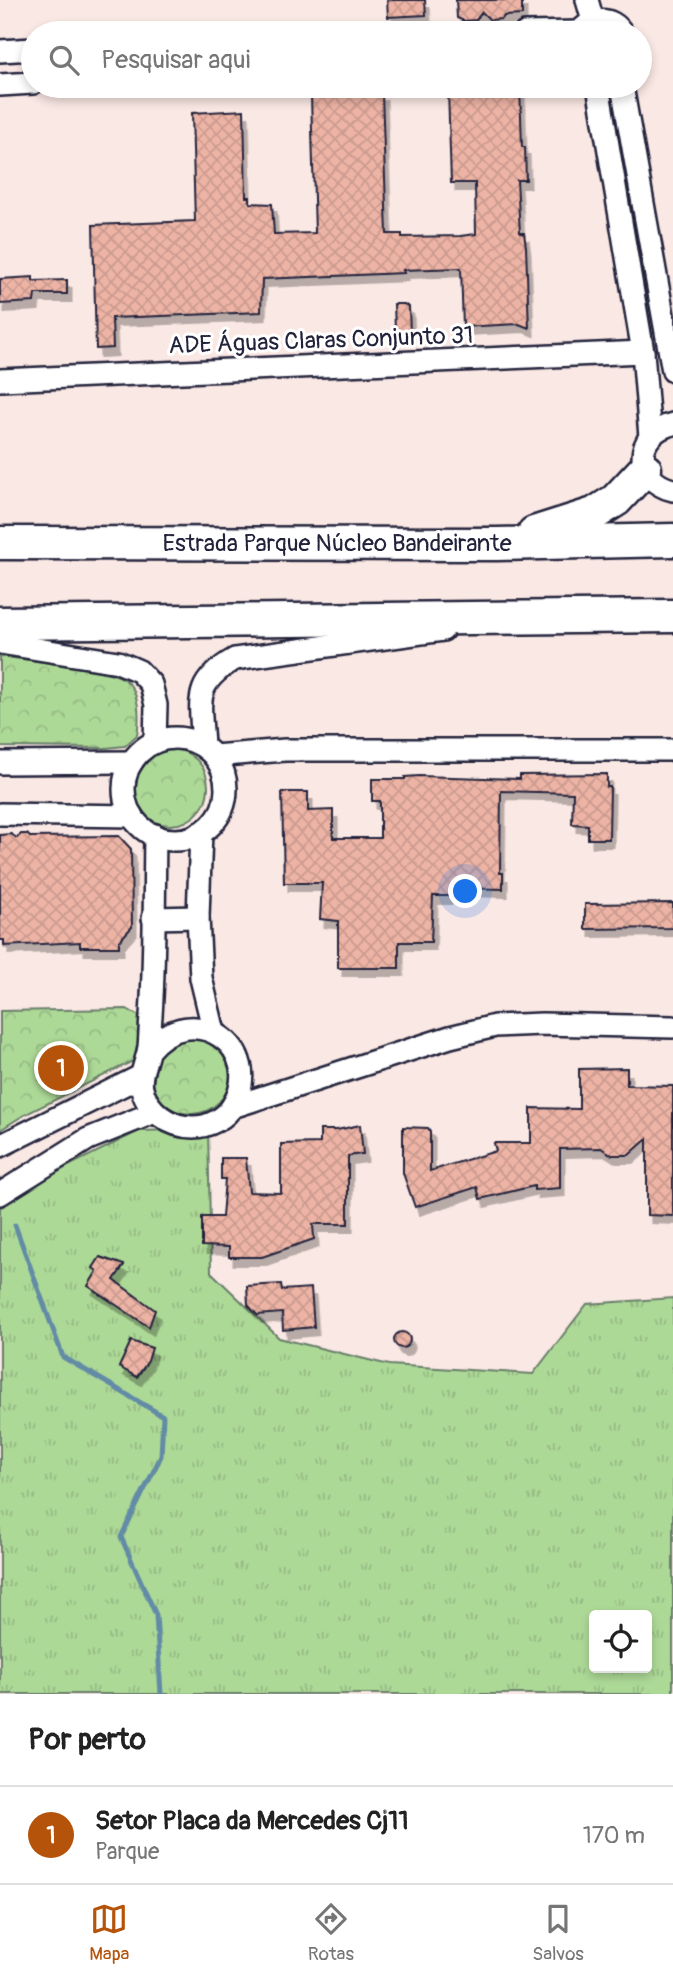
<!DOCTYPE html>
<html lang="pt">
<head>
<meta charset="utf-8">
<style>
	body { margin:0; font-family:Pangolin,sans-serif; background:#f2f2f2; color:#222 }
	.controls { position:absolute; right:21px; bottom:21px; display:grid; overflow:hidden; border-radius:7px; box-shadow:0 4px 10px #0003 }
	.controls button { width:63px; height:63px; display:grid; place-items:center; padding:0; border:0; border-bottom:2px solid #e0e0e0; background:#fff; color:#222; font:35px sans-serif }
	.you { position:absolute; left:466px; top:892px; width:24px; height:24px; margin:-18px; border:5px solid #fff; border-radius:50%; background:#1a73e8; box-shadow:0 0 0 10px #1a73e833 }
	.badge { display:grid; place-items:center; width:46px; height:46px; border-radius:50%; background:#b45309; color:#fff; font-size:23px; font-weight:700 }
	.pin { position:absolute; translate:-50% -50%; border:4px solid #fff; box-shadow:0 2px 7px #0006 }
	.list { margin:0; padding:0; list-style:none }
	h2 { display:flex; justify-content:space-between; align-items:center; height:91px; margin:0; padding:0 28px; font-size:30px }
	h2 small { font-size:23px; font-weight:400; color:#767676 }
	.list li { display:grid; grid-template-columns:46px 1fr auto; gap:21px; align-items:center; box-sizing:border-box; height:98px; padding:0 28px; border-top:2px solid #e0e0e0 }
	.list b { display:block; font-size:26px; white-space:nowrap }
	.list p { margin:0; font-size:23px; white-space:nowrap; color:#767676 }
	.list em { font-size:23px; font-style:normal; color:#767676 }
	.icon { flex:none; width:38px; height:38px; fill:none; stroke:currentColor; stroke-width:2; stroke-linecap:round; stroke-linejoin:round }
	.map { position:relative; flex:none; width:673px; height:1694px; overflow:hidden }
	.search { position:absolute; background:#fff; box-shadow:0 4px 10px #0003; left:21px; right:21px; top:21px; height:77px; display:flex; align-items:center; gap:18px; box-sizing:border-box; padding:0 24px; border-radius:38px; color:#767676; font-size:26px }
	.sheet { height:189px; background:#fff }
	nav { display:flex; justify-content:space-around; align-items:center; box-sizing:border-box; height:98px; border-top:2px solid #e0e0e0; background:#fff; font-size:19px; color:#767676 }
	nav a { display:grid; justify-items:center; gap:4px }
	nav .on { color:#b45309 }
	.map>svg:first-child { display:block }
	.grass { fill:url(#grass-tufts); stroke:#687e69; stroke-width:2; fill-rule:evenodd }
	.park { fill:url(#park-crowns); stroke:#687e69; stroke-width:2 }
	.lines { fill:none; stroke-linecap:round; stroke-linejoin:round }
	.stream { stroke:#628ba6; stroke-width:5 }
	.building { fill:url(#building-cross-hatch); stroke:#22223b; stroke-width:2; filter:url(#shadow) }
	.minor-casing { stroke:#22223b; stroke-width:26 }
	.highway-casing { stroke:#22223b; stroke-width:37 }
	.minor { stroke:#fff; stroke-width:21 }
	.highway { stroke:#fff; stroke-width:32 }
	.labels { text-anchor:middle; stroke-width:6; stroke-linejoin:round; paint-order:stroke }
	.street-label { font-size:24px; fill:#22223b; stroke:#fff }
</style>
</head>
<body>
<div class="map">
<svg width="673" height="1694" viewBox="0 0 673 1694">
	<defs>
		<pattern id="grass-tufts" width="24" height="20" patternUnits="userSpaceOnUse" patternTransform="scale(1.75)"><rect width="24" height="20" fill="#add997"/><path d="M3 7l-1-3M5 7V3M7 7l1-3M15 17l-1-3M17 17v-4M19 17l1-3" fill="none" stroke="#95ba83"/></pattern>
		<pattern id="park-crowns" width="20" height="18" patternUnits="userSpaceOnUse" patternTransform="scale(1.75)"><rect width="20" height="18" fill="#add997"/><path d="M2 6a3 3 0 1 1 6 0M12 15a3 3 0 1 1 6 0" fill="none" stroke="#95ba83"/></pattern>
		<pattern id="building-cross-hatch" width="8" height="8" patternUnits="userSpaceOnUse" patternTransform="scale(1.75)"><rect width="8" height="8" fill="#edb4a5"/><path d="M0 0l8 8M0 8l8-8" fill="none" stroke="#cb9a8f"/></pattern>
		<filter id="shadow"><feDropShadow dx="4.5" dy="8" stdDeviation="0" flood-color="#0004"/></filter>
	</defs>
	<rect width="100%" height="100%" fill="#fae8e4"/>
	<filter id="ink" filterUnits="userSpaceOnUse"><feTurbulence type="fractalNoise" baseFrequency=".0143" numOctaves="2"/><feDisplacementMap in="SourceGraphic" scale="14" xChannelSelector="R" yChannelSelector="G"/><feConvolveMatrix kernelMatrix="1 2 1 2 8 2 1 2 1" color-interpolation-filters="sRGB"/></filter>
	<g filter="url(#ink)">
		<path class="grass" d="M208 1129 211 1272 279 1338 389 1365 533 1374 587 1304 673 1298V1694H0V1208L34 1183 139 1131ZM594 1615H647V1668H594Z"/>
		<g class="park">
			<path d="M0 656C24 660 108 668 124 679 140 690 140 717 137 735L125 746 106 748 0 747Z"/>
			<circle cx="170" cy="787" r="38"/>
			<path d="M127 1009 142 1018 140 1050 133 1061 24 1115 0 1130V1011Z"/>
			<circle cx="191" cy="1075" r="39"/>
		</g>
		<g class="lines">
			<path class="stream" d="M15 1225 63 1357 163 1416 161 1456 121 1537 156 1615 161 1694"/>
		</g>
		<g class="building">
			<path d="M387 0H425L426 15 388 17Z"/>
			<path d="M456 0H522V15L504 16 502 19 490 20 482 12 476 20 464 21 457 18Z"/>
			<path d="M520 86 522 147H525L526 180H517L520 233H524L526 247 529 328 519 324 463 327 461 268 403 270 404 273 262 279 261 312 112 318 113 348 96 349 93 225 195 221 192 113 244 110 246 197H250V203L272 204 274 234 315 233 311 96 382 93 387 234H402V237L460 236 476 234 475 183H451L448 90 464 89V93L492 92V88Z"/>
			<path d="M33 277V281L67 280V294H35L34 302 0 304V279Z"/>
			<path d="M394 304H404L409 307 410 333H399L395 329Z"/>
			<path d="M607 774V787H610L609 839H588V825L572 824 573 793 501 791 500 873H503V889L459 888V896H433L431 942H399V968H338V921L320 919 322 883H284L282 792H308V811L333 810V838H380V801H372V779H405V777L419 776 520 779V775Z"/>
			<path d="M11 834 17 838 21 834H27L30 837 119 836 131 849 132 927 119 941V947H80V942L4 946V940H0V835Z"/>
			<path d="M673 903V928L585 929V904Z"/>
			<path d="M627 1068V1085L673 1086V1216L647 1215V1139L629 1155H612L601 1148 560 1149V1188L534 1190V1186L480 1199 477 1187 415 1207 403 1173V1127L428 1128 430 1131V1171L496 1151 494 1143H531V1108L579 1109V1069Z"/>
			<path d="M360 1125 363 1154 348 1156V1224H313L314 1239 262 1257H229V1247L202 1246V1217H222L225 1179H221V1158H246L249 1192 281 1193V1144L320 1143V1130H337Z"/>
			<path d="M100 1257 124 1265 114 1280 155 1310 149 1327 88 1286 97 1271 93 1268Z"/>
			<path d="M281 1284 282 1290 311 1288 314 1327 283 1330 282 1313 257 1315 248 1305 247 1286Z"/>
			<circle cx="402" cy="1340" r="8"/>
			<path d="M131 1341 152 1348 148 1361 137 1377 119 1367Z"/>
		</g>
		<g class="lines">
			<g class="minor-casing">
				<g id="minor">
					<path d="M587 0 593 21"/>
					<path d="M525 33 580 32"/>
					<path d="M579 33C590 18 612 15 622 33"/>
					<path d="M0 51 33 49"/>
					<path d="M0 85 33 83"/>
					<path d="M598 86 643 352 650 437"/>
					<path d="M622 86 673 371"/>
					<path d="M0 380 643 352"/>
					<path d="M673 424C633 433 633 481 673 490"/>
					<path d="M0 643 118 662 139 671 151 684 156 705 155 742"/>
					<circle cx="175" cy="789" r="51"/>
					<path d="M203 746C201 702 191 684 235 659L443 630"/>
					<path d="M214 756 285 750H673"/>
					<path d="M0 763 132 762"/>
					<path d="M0 814 132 816"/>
					<path d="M201 832 198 917 201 978 214 1032"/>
					<path d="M153 918 198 917"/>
					<path d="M148 1051C193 996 267 1049 233 1105 226 1118 209 1127 193 1127 170 1127 148 1112 142 1089 139 1073 147 1062 149 1047 150 1037 150 1026 151 1016 155 956 154 895 155 835"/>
					<path d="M232 1107 450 1037 495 1026 542 1024 673 1027"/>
					<path d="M0 1146 141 1076"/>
					<path d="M0 1194 88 1139 155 1112"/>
				</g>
			</g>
			<g class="highway-casing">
				<g id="highway">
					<path d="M534 533 594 514 616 500 645 469"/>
					<path d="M0 543 497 544 673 540"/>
					<path d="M0 623 673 616"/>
				</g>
			</g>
			<use href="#minor" class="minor"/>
			<use href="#highway" class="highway"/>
		</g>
	</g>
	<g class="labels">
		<g class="street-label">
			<text transform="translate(321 340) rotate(-2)" y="8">ADE Águas Claras Conjunto 31</text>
			<text x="337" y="551">Estrada Parque Núcleo Bandeirante</text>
		</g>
	</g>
</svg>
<div class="controls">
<button><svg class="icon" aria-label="locate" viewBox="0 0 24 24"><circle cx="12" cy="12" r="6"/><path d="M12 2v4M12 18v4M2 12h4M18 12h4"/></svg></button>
</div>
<div class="you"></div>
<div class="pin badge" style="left:61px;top:1068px">1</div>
<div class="search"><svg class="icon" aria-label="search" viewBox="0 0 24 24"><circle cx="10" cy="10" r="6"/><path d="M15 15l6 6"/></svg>Pesquisar aqui</div>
</div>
<section class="sheet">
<h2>Por perto<small></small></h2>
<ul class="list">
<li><span class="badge">1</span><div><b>Setor Placa da Mercedes Cj11</b><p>Parque</p></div><em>170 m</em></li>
</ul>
</section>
<nav>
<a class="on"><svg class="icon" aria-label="map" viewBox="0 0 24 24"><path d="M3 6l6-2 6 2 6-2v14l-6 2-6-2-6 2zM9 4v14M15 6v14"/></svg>Mapa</a>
<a><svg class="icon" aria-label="directions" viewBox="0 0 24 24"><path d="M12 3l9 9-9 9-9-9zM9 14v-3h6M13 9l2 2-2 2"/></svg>Rotas</a>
<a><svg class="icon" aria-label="saved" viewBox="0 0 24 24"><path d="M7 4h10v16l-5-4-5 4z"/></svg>Salvos</a>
</nav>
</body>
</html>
